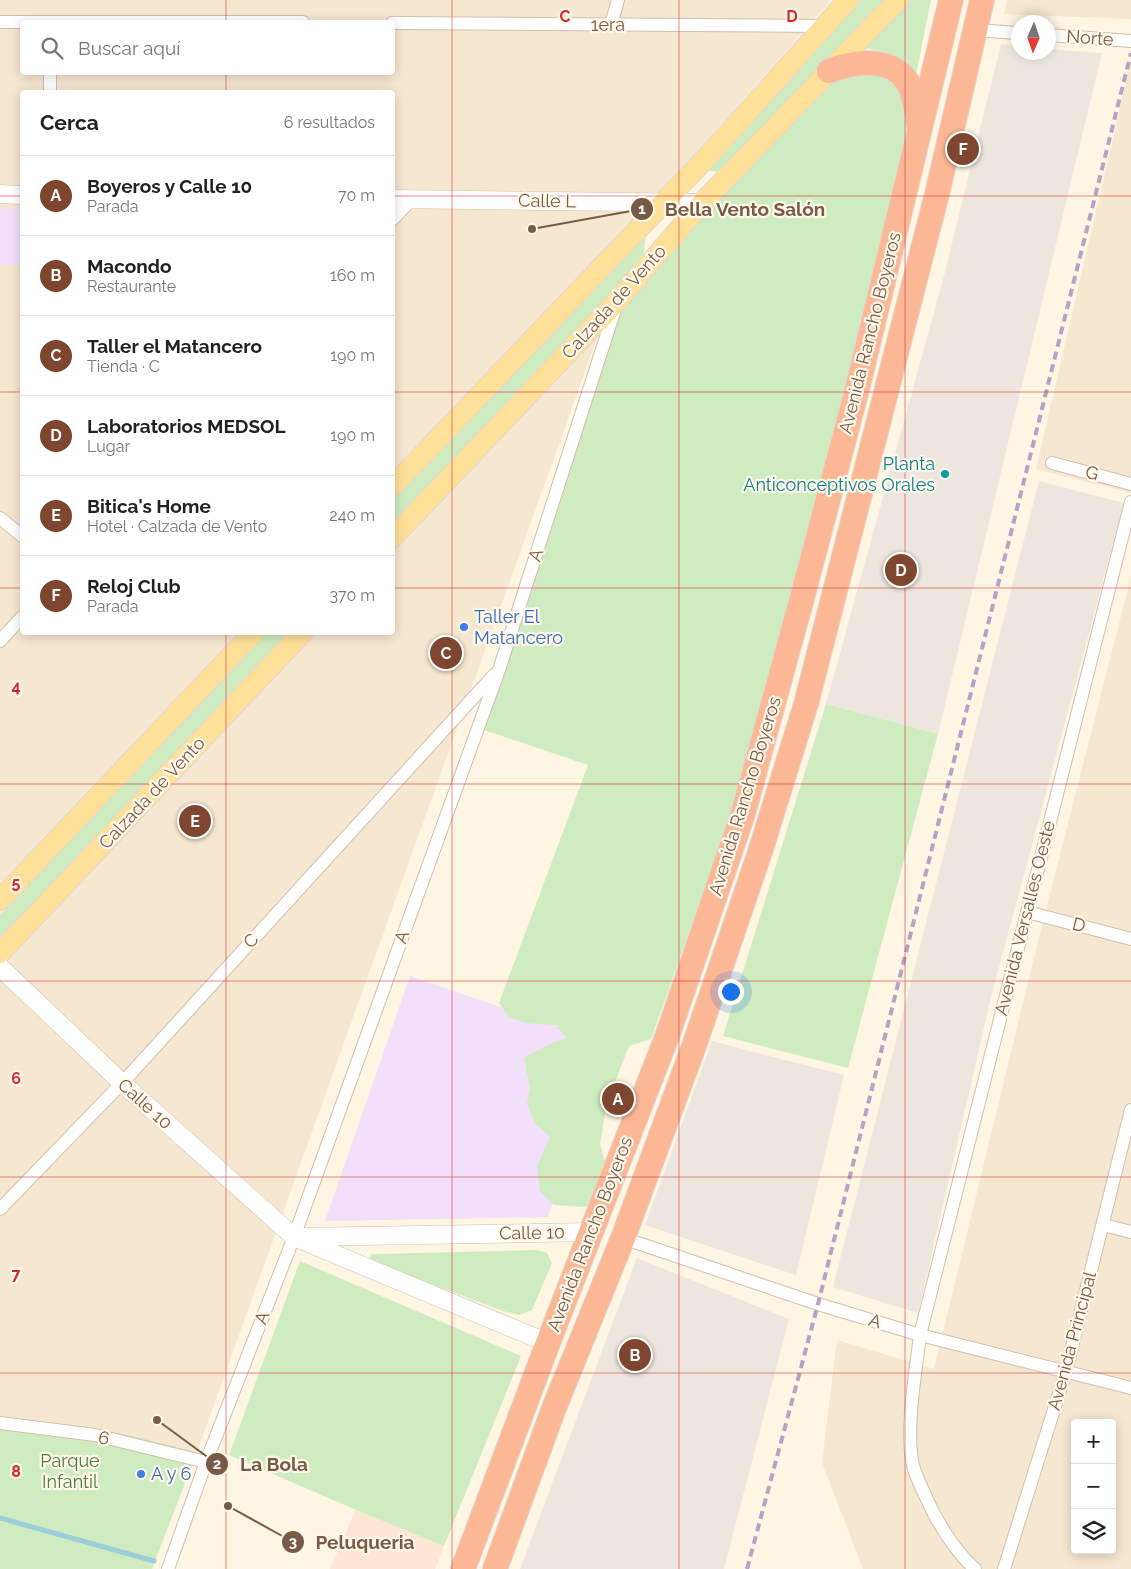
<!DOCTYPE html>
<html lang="es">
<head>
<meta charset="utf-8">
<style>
	body { margin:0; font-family:Raleway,sans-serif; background:#f2f2f2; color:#222 }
	.controls { position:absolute; right:15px; bottom:15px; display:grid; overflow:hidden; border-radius:5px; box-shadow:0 2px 12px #0003 }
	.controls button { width:45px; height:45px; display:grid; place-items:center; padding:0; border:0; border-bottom:1px solid #e0e0e0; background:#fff; color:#222; font:25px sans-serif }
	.compass { position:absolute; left:1011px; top:15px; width:45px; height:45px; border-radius:50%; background:#fff; box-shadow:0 2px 12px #0003; rotate:182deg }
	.you { position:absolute; left:730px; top:991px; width:18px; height:18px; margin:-12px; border:4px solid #fff; border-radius:50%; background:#1a73e8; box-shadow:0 0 0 8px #1a73e833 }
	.badge { display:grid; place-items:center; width:32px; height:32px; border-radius:50%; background:#7f462f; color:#fff; font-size:16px; font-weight:700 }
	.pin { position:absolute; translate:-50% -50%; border:2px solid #fff; box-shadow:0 1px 5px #0006 }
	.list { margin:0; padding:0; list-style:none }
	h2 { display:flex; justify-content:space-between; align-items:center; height:65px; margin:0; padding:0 20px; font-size:21px }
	h2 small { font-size:16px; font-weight:400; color:#767676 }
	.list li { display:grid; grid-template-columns:32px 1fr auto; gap:15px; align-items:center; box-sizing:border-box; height:80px; padding:0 20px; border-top:1px solid #e0e0e0 }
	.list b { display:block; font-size:19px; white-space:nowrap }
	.list p { margin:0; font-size:16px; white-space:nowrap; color:#767676 }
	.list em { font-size:16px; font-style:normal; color:#767676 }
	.icon { flex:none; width:28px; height:28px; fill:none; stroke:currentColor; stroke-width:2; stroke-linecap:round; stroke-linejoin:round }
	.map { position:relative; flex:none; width:1131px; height:1569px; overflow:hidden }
	.search { position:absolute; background:#fff; box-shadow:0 2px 12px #0003; left:20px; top:20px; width:375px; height:55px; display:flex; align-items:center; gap:12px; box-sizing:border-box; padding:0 18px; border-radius:5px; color:#767676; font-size:19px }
	.panel { position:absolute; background:#fff; box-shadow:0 2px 12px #0003; left:20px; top:90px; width:375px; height:545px; border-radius:5px }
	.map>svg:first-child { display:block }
	.residential { fill:#f6e7d1; fill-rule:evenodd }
	.commercial { fill:#ffe5d6 }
	.industrial { fill:#ede6de }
	.education { fill:#f2e0fa }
	.green { fill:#cfecc0 }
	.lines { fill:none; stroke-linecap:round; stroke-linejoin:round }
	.stream { stroke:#9bcddb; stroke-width:5 }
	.street-casing { stroke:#d2bfab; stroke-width:14 }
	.secondary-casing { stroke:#d5bfa8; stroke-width:19 }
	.primary-casing { stroke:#dfd8d3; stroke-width:22 }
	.highway-casing { stroke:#dfd8d3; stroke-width:26 }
	.street { stroke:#fff; stroke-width:12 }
	.secondary { stroke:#fff; stroke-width:18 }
	.primary { stroke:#ffe099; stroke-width:20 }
	.highway { stroke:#fcb795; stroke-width:24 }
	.rail { stroke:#b8a1c8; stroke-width:4; stroke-dasharray:8 5; stroke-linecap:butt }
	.grid { fill:none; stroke:#d62828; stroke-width:1; stroke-opacity:0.55 }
	.culture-dot { fill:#0f9aa8; stroke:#fff8eb; stroke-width:2 }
	.shop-dot { fill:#3f7fe0; stroke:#fff8eb; stroke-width:2 }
	.labels { text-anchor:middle; stroke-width:4.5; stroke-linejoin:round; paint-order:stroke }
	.street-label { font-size:18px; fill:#785b47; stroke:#fff8eb }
	.culture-label { font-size:18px; fill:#0d838f; stroke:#fff8eb; text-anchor:end }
	.shop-label { font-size:18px; fill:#366cbe; stroke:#fff8eb; text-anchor:start }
	.park-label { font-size:18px; fill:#4c7f3e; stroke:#fff8eb }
	.grid-label { font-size:16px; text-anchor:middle; font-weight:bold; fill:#d62828; stroke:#fff8eb; stroke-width:4.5; stroke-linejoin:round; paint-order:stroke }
	.leader { fill:none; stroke:#785b47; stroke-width:2 }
	.callout-dot { fill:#785b47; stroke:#fff8eb; stroke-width:2 }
	.mark-label { font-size:15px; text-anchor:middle; font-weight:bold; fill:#fff }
	.callout-label { font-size:19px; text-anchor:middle; font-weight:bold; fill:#785b47; stroke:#fff8eb; stroke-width:4.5; stroke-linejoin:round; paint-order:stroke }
</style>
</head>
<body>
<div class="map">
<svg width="1131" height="1569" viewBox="0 0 1131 1569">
	<rect width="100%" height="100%" fill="#fef5e3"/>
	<g class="residential">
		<path d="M0 0H831L641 216 197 1452 130 1435 0 1421ZM22 22H392V72H22ZM22 92H392V632H22Z"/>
		<path d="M1007 0H1131V19L1004 14Z"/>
		<path d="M1131 61V493L1036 469Z"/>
		<path d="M1131 577V1569H863L822 1463 837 1340 934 1369 1039 937ZM1075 1423H1112V1550H1075Z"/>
	</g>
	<path class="commercial" d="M356 1510 444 1546 435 1569H330Z"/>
	<g class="industrial">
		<path d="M1001 44 1018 46V52H1048L1049 49 1102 53 938 734 826 704 944 276Z"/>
		<path d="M1039 481 1124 503 991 997 918 1313 833 1287Z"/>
		<path d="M712 1041 844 1075 796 1275 645 1225Z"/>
		<path d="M637 1258 789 1319 724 1569H520Z"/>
	</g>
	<g class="education">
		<path d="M0 208 22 209V265H0Z"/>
		<path d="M410 976 609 1044 548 1217 325 1221Z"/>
	</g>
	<g class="green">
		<path d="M857 0H883L863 23 814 72 719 171C713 172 710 172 707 166Z"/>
		<path d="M910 0H931L916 75C896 55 889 51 861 48Z"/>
		<path d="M829 71 902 76 920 133 728 823 651 1039 629 1046 607 1103 600 1144 606 1165 592 1205 584 1207 554 1205 540 1192 537 1166 550 1137 535 1123 527 1103 530 1089 524 1058 547 1045 566 1038 556 1025 526 1023 509 1017 499 1003 588 765 478 728 618 300Z"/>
		<path d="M646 232 644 252 636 267 393 526V493Z"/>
		<path d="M260 633H292L7 934 0 936V916Z"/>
		<path d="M826 704 938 734 848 1068 723 1036Z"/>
		<path d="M537 1250 547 1253 552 1263 532 1310 519 1315 503 1311 374 1262 370 1258 372 1254H379Z"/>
		<path d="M300 1261 521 1356 444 1546 356 1510 229 1455Z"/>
		<path d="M0 1421 130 1435 197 1452 152 1569H0Z"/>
	</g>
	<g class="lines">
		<path class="stream" d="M0 1518 154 1561"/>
		<g class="street-casing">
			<g id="street">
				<path d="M0 22H303"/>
				<path d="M392 23 824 26"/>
				<path d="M611 25 618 0"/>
				<path d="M975 30 1018 33"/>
				<path d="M1048 35 1131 41"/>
				<path d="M50 72V92"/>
				<path d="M392 220 412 199"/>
				<path d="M1052 463 1131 484"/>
				<path d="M0 518 22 536"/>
				<path d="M0 641 22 617"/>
				<path d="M1027 912 1131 939"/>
				<path d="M0 1209 124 1081 494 675"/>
				<path d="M1103 1225 1131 1232"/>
				<path d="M623 1238 818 1304 920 1335 1131 1388"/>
				<path d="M0 1423 95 1435 206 1462"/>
				<path d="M168 1569 206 1462 294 1237 499 670 616 306"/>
				<path d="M975 1569C958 1554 945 1534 934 1514 927 1499 919 1484 914 1469 904 1436 916 1370 920 1335L1131 502"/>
				<path d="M1004 1569 1066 1371 1131 1110"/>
			</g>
		</g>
		<g class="secondary-casing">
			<g id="secondary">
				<path d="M0 194 22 195"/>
				<path d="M392 199 702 203"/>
				<path d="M0 967 121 1082 294 1237 548 1343"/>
				<path d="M301 1237 591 1232"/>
			</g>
		</g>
		<g class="primary-casing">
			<g id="primary">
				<path d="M392 487 708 156 848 0"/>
				<path d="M392 538 618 300 702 203 898 0"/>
				<path d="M0 900 254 632"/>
				<path d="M0 953 303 632"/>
			</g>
		</g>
		<g class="highway-casing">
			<g id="highway">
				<path d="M829 71C853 62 889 56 906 80 914 90 917 114 919 126"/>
				<path d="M463 1569 548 1343 668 1034 743 814 801 602 857 390 951 0"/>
				<path d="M495 1569 554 1408 623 1238 694 1046 760 852 806 704 937 194 982 0"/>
			</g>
		</g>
		<use href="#street" class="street"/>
		<use href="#secondary" class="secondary"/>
		<use href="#primary" class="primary"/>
		<use href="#highway" class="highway"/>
		<path class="rail" d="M747 1569 818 1304 1131 53"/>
	</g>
	<path class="grid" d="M226 0V22M452 0V1569M679 0V1569M905 0V1569M226 72V92M0 196H22M392 196H1131M0 392H22M392 392H1131M0 588H22M392 588H1131M226 632V1569M0 784H1131M0 981H1131M0 1177H1131M0 1373H1131"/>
	<circle class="culture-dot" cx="945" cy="474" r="5"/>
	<g class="shop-dot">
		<circle cx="464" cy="627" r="5"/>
		<circle cx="141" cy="1474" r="5"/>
	</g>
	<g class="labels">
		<g class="street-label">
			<text x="608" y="31">1era</text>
			<text transform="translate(1090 38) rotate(4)" y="6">Norte</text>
			<text transform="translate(547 201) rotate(1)" y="6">Calle L</text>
			<text transform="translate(614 302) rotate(-48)" y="6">Calzada de Vento</text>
			<text transform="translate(870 333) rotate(-76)" y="6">Avenida Rancho Boyeros</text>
			<text transform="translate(1092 473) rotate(15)" y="6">G</text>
			<text transform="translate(536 555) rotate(-72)" y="6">A</text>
			<text transform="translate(152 793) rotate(-47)" y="6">Calzada de Vento</text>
			<text transform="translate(745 796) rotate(-73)" y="6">Avenida Rancho Boyeros</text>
			<text transform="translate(1025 918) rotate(-76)" y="6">Avenida Versalles Oeste</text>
			<text transform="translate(1079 925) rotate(14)" y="6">D</text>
			<text transform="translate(402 937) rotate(-70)" y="6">A</text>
			<text transform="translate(251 941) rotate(-48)" y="6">C</text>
			<text transform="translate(145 1104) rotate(42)" y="6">Calle 10</text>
			<text transform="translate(532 1233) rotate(-1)" y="6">Calle 10</text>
			<text transform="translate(590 1234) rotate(-69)" y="6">Avenida Rancho Boyeros</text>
			<text transform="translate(262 1318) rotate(-69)" y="6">A</text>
			<text transform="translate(875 1321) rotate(17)" y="6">A</text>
			<text transform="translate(1072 1341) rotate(-75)" y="6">Avenida Principal</text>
			<text transform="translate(104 1438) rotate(13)" y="6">6</text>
		</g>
		<g class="culture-label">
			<text x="935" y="470">Planta<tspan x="935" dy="21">Anticonceptivos Orales</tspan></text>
		</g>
		<g class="shop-label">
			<text x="474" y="623">Taller El<tspan x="474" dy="21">Matancero</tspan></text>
			<text x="151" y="1480">A y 6</text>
		</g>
		<g class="park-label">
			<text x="70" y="1467">Parque<tspan x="70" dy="21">Infantil</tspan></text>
		</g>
	</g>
	<g class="grid-label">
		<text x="565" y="22">C</text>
		<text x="792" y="22">D</text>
		<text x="16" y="692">4</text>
		<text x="16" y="888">5</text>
		<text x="16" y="1084">6</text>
		<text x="16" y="1280">7</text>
		<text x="16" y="1477">8</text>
	</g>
	<path class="leader" d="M532 229L642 209M157 1420L217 1464M228 1506L293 1542"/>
	<g class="callout-dot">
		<circle cx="532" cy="229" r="5"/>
		<circle cx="157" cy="1420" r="5"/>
		<circle cx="228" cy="1506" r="5"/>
		<circle cx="642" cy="209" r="12"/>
		<circle cx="217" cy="1464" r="12"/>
		<circle cx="293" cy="1542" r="12"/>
	</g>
	<g class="mark-label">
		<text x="642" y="214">1</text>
		<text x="217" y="1469">2</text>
		<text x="293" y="1547">3</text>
	</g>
	<g class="callout-label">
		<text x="745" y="216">Bella Vento Salón</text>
		<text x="274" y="1471">La Bola</text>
		<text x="365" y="1549">Peluqueria</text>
	</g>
</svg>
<div class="controls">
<button>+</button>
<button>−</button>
<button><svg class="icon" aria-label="layers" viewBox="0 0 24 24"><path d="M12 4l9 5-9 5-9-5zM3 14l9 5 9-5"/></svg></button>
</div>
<svg class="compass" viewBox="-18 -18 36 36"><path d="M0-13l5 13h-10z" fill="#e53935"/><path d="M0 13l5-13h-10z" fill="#767676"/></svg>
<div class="you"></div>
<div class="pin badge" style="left:618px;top:1099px">A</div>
<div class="pin badge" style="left:635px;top:1355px">B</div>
<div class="pin badge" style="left:446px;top:653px">C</div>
<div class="pin badge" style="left:901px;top:570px">D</div>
<div class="pin badge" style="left:195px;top:821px">E</div>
<div class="pin badge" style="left:963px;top:149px">F</div>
<div class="search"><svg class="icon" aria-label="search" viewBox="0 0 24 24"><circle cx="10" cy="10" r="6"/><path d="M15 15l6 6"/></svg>Buscar aquí</div>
<section class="panel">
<h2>Cerca<small>6 resultados</small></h2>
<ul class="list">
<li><span class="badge">A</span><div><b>Boyeros y Calle 10</b><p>Parada</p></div><em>70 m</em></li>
<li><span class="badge">B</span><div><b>Macondo</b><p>Restaurante</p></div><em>160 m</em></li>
<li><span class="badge">C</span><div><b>Taller el Matancero</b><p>Tienda · C</p></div><em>190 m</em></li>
<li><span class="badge">D</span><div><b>Laboratorios MEDSOL</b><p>Lugar</p></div><em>190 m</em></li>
<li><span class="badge">E</span><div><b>Bitica's Home</b><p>Hotel · Calzada de Vento</p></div><em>240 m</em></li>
<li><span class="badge">F</span><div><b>Reloj Club</b><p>Parada</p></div><em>370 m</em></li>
</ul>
</section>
</div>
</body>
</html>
